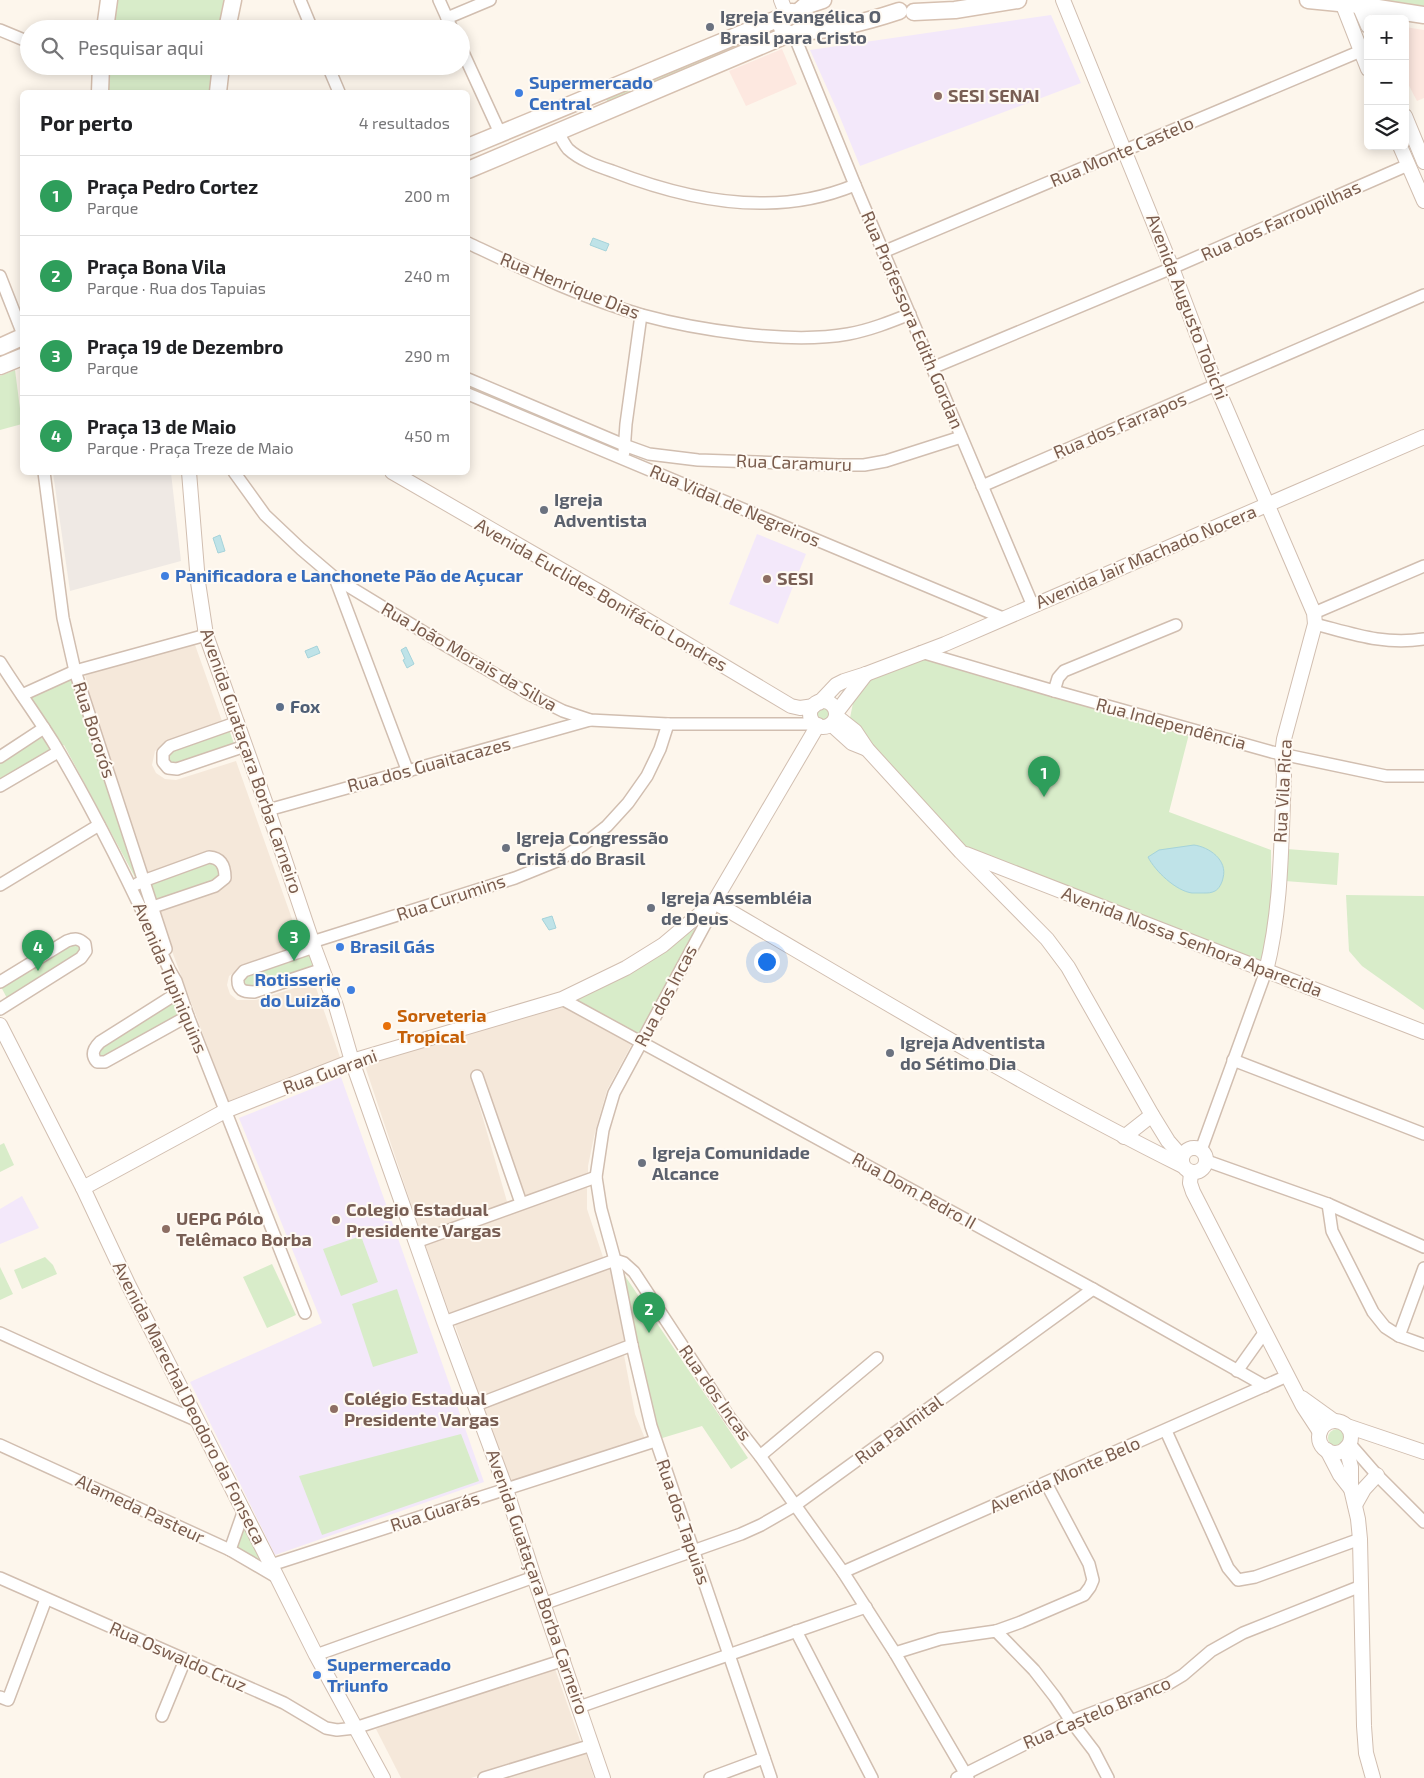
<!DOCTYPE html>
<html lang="pt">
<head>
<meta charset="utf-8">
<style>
	body { margin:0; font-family:"Exo 2",sans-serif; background:#f6f6f6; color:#202124 }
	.controls { position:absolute; right:15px; top:15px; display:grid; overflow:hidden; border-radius:8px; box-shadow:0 2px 12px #0003 }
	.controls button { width:45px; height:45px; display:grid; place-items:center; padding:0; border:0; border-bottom:1px solid #e0e0e0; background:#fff; color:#202124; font:25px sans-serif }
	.you { position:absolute; left:766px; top:961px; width:18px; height:18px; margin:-12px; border:4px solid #fff; border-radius:50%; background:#1a73e8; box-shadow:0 0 0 8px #1a73e833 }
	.badge { display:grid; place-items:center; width:32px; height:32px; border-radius:50%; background:#e76f51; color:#fff; font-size:16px; font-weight:700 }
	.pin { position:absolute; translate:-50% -41px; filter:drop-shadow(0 1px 2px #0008) }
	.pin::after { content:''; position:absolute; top:26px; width:18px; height:15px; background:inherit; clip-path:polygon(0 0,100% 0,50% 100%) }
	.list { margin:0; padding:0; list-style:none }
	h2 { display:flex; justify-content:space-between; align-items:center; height:65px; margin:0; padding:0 20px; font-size:21px }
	h2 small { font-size:16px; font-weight:400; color:#757577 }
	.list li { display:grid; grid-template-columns:32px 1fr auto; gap:15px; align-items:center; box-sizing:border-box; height:80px; padding:0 20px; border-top:1px solid #e0e0e0 }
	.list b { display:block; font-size:19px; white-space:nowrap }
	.list p { margin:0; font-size:16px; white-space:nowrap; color:#757577 }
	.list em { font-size:16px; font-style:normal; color:#757577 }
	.icon { flex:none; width:28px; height:28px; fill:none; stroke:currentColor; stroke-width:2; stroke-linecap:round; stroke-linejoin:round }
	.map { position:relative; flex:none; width:1424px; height:1778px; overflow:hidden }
	.search { position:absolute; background:#fff; box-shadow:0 2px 12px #0003; left:20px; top:20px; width:450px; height:55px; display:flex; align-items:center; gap:12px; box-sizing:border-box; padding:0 18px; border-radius:28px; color:#757577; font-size:19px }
	.panel { position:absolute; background:#fff; box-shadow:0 2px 12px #0003; left:20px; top:90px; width:450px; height:385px; border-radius:8px }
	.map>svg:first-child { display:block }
	.residential { fill:#f5e8da }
	.commercial { fill:#fde8e0 }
	.industrial { fill:#efe9e4 }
	.education { fill:#f3e8fa }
	.green { fill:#d8ecc9 }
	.water { fill:#bfe3e8; stroke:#a5d3da }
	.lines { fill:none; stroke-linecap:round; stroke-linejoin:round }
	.minor-casing { stroke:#d1beb0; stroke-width:14 }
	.tertiary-casing { stroke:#d1beb0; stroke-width:16 }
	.secondary-casing { stroke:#d6c0b0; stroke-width:19 }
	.minor { stroke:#fff; stroke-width:11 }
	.tertiary { stroke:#fff; stroke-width:14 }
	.secondary { stroke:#fff; stroke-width:16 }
	.worship-dot { fill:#6b7280; stroke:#fffaf3; stroke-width:2 }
	.shop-dot { fill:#3f7fe0; stroke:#fffaf3; stroke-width:2 }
	.education-dot { fill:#8d6e63; stroke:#fffaf3; stroke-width:2 }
	.service-dot { fill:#5c6f8a; stroke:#fffaf3; stroke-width:2 }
	.food-dot { fill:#e8710a; stroke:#fffaf3; stroke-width:2 }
	.labels { text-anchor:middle; stroke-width:4; stroke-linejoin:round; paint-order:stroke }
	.worship-label { font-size:18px; font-weight:bold; fill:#5b616d; stroke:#fffaf3; text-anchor:start }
	.shop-label { font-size:18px; font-weight:bold; fill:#366cbe; stroke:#fffaf3; text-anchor:start }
	.education-label { font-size:18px; font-weight:bold; fill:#785e54; stroke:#fffaf3; text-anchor:start }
	.street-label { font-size:18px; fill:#7a5c4d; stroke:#fffaf3 }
	.service-label { font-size:18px; font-weight:bold; fill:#4e5e75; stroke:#fffaf3; text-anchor:start }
	.food-label { font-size:18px; font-weight:bold; fill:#c56008; stroke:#fffaf3; text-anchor:start }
</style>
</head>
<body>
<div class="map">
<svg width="1424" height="1778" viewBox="0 0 1424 1778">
	<rect width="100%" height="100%" fill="#fdf6ec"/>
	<g class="residential">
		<path d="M194 642 223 724 163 745 155 751 152 765 156 773 165 779 176 780 236 761 302 947 242 967 229 976 227 985 230 994 237 1000H256L314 982 341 1060 228 1101 157 911 217 890 144 876 90 701 85 674Z"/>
		<path d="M561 1003 633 1042 607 1090 595 1132 588 1166V1176L516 1199 471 1077 508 1205 421 1234 364 1063Z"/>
		<path d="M587 1186V1209L604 1260 450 1314 424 1242Z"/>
		<path d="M611 1268 625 1344 479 1396 454 1322Z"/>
		<path d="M624 1355 635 1414 646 1441 509 1484 481 1404Z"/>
		<path d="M554 1666 582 1746 471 1778H401L376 1729Z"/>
		<path d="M585 1749 594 1778H501Z"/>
	</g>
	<g class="commercial">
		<path d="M1405 27 1424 30V98L1417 101 1405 78Z"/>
		<path d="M782 49 797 84 746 106 729 71Z"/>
	</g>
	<path class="industrial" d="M53 473H171L181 561 70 591Z"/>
	<g class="education">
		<path d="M1051 15 1081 83 860 166 837 110 810 50Z"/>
		<path d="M757 534 806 554 778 624 729 604Z"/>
		<path d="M341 1077 484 1482 275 1555 190 1382 322 1323 239 1118Z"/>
		<path d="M22 1196 39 1228 0 1244V1209Z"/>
	</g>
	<g class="green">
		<path d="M113 0H228L221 29H109Z"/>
		<path d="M1362 0H1424V11Z"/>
		<path d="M765 31 766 36 608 103 606 99Z"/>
		<path d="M106 66H215L213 92H104Z"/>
		<path d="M15 370 22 424 0 430V376Z"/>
		<path d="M468 381 610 442 613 448 607 449 468 393Z"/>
		<path d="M919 660H929L1189 734 1169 812 1271 850C1271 889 1274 926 1259 964L966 849 852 726 850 718 854 698 870 679Z"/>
		<path d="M71 675 137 881 64 745 0 783V759L49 726 27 695Z"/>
		<path d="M827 705 833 712 826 724 814 720 813 715V710Z"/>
		<path d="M228 727 236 749 169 767 164 753Z"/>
		<path d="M1287 849 1339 853 1337 885 1285 881Z"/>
		<path d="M210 860 222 871 217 883 154 900 147 881Z"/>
		<path d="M1346 895 1424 896V1010L1362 966 1349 951Z"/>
		<path d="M701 925 638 1039 573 999 676 941Z"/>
		<path d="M76 940 83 952 8 1000 0 985Z"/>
		<path d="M308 950 315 971 245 991 241 975Z"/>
		<path d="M174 1001 181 1015 106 1058 97 1057 96 1051Z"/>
		<path d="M4 1143 14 1165 0 1172V1145Z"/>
		<path d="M361 1236 378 1282 341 1296 323 1249Z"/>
		<path d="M45 1257 53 1265 57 1274 22 1289 14 1270Z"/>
		<path d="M272 1264 296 1315 267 1328 243 1277Z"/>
		<path d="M0 1267 13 1294 0 1300Z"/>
		<path d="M621 1270 748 1458 731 1469 702 1426 659 1439Z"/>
		<path d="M397 1289 418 1353 373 1367 352 1304Z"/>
		<circle cx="1337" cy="1438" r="9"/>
		<path d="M461 1434 479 1481 322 1535 299 1476Z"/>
		<path d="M244 1518 269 1570 236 1550Z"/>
	</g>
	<g class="water">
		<path d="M593 238 609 244 606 251 590 245Z"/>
		<path d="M220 535 225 551 218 553 213 538Z"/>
		<path d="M317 646 320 653 308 658 305 651Z"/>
		<path d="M406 647 414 664 407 668 403 660 405 659 401 650Z"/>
		<path d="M1194 845C1209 847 1228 860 1223 878 1222 883 1219 889 1215 891 1211 893 1208 893 1204 893 1200 893 1196 893 1192 893 1176 891 1155 871 1148 857L1159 850Z"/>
		<path d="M552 916 556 928 549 930 542 919Z"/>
	</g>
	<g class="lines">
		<g class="minor-casing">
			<g id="minor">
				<path d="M300 0 312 29"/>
				<path d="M439 0 452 29"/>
				<path d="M447 18 490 0"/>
				<path d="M0 30 29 42"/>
				<path d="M795 34 796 40 855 185 1033 606"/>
				<path d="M461 48 500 133"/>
				<path d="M328 66 339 92"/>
				<path d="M558 132C561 138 564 144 568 149 580 160 597 166 612 171 661 190 713 204 765 203 795 203 828 196 855 185"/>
				<path d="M468 243C525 270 582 298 642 315 675 324 709 330 743 334 778 338 814 340 848 334 870 330 890 322 910 314"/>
				<path d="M883 252 1368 48"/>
				<path d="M0 276 22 332"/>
				<path d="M932 368 1172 268 1408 165"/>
				<path d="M468 379 624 445 649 454 698 460 838 465H864L886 461 961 437"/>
				<path d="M468 394 1003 618"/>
				<path d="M624 452 626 424 641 315"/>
				<path d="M44 472 63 618 75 671 166 949"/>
				<path d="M234 472 265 515 301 549 335 578 445 645 529 694 563 711 590 720 668 724H815"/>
				<path d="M982 486 1424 295"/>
				<path d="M335 578 408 772"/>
				<path d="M1314 613 1424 566"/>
				<path d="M1315 624C1354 634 1383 645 1424 639"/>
				<path d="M921 652 1054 691 1272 752 1386 776H1424"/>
				<path d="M0 662C17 689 36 715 53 742 97 815 134 892 169 969L176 981 188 1016 305 1313"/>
				<path d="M1054 691 1058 678 1064 671 1176 625"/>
				<path d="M22 695 75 671 206 635"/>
				<path d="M238 722 170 746 163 753V762L168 768 177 769 245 746"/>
				<path d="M0 757 44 728"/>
				<path d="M0 786 58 752"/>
				<path d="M268 810 590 720"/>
				<path d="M137 884 143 881 209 857C221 858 225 866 225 878L215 886 153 907"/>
				<path d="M0 885 99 825"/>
				<path d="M714 902 708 919 614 1093 603 1130 596 1177 601 1209 615 1260 624 1263 634 1272 730 1418 760 1456 843 1572 895 1653 968 1778"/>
				<path d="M312 942 515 878 557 861 583 845 607 826 628 803 647 776 660 749 668 724"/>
				<path d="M314 947 244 971 238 978C237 990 243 992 254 992L323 969"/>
				<path d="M0 982 67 941C75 938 79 938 85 944L86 951 81 958 0 1009"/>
				<path d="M179 992 100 1042C94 1048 90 1054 97 1062H105L188 1016"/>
				<path d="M562 999 1093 1289 1265 1386"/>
				<path d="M1233 1060 1424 1134"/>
				<path d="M477 1076 521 1203"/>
				<path d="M1201 1150 1266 971"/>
				<path d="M1207 1161 1328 1204 1424 1247"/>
				<path d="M1328 1204 1332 1231 1373 1312 1385 1327 1399 1336 1424 1345"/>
				<path d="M416 1242 596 1177"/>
				<path d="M444 1322 615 1260 632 1345 651 1426 771 1778"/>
				<path d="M0 1333 99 1378 198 1421"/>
				<path d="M1399 1336 1424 1268"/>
				<path d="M1237 1371 1264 1333"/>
				<path d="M476 1405 632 1345"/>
				<path d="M1166 1431 1228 1568 1238 1580 1255 1577 1360 1539"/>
				<path d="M1350 1444 1377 1475 1424 1522"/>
				<path d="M0 1445 230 1550 278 1578"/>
				<path d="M760 1456 877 1358"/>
				<path d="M230 1550 244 1510"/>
				<path d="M271 1565 655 1441"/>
				<path d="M843 1572 1287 1376"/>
				<path d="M0 1578 284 1703 326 1728 337 1730 355 1728 564 1660"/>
				<path d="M543 1604 741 1534 761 1525 794 1506 1093 1289"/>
				<path d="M796 1631 872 1778"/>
				<path d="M996 1631 1021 1622 1084 1595 1090 1587 1093 1580 1089 1564 1046 1483"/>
				<path d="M895 1653 940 1639 996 1631 1034 1670 1055 1697 1071 1721 1094 1751 1108 1778"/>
				<path d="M316 1655 534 1577"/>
				<path d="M0 1697 8 1700 46 1599"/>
				<path d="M579 1707 866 1607"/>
				<path d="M162 1716 185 1660"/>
				<path d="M484 1778 592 1745"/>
				<path d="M710 1778 764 1758"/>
				<path d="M957 1778 1071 1721 1168 1684 1183 1675 1211 1651 1243 1633 1361 1586"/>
			</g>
		</g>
		<g class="tertiary-casing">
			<g id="tertiary">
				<path d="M781 0 786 13"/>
				<path d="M1063 0 1172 268 1216 385 1314 613 1315 624 1284 739 1282 754 1284 776C1281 841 1282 908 1266 971"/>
				<path d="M1341 0 1368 69"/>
				<path d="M1359 5 1368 26"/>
				<path d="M1405 116 1424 162"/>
				<path d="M1400 146 1424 201"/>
				<path d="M189 472 198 582 206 635 268 810 314 947 336 1006 352 1061 444 1322 506 1489 534 1577 603 1778"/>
				<path d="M392 472 605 595 791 706 800 708 814 706"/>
				<circle cx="823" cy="714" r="13"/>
				<path d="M819 703 836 685 844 681 866 674 945 644 1424 437"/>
				<path d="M836 713 866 674"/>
				<path d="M836 716 855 731 867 749 961 852 1047 939 1068 967 1152 1115 1168 1141 1182 1157"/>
				<path d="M831 724 852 743 867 749"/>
				<path d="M966 854 1424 1032"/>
				<path d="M714 902C869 992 1022 1086 1183 1166"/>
				<path d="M0 1025 83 1188 129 1286 271 1565 316 1655 383 1778"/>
				<path d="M1124 1137 1152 1115"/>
				<circle cx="1194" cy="1160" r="12"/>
				<path d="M1191 1173 1190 1183 1193 1192 1303 1406 1320 1432"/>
				<path d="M83 1188 225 1111 352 1061 562 999 626 968 663 945 714 902 818 725"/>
				<path d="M1302 1398 1334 1421"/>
				<circle cx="1335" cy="1437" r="16"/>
				<path d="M1347 1426 1424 1452"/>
				<path d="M1346 1448 1351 1467V1489L1358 1519 1360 1539 1364 1726 1366 1753 1373 1778"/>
				<path d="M1327 1450 1340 1475 1351 1489"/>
				<path d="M1355 1505 1364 1489 1377 1475"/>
			</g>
		</g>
		<g class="secondary-casing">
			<g id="secondary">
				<path d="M1308 0 1359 5 1424 15"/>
				<circle cx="792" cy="23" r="11"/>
				<path d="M914 12 955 10 1018 0"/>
				<path d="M797 13 805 6 823 0"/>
				<path d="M105 29 109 0"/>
				<path d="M227 29 233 0"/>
				<path d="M797 32C832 31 866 22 899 11"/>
				<path d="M100 92 101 66"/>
				<path d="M218 92 221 66"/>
				<path d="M468 147 782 17"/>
				<path d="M468 170 789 34"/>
				<path d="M0 347 22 337"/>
				<path d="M0 366 22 357"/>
			</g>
		</g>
		<use href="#minor" class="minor"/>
		<use href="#tertiary" class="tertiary"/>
		<use href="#secondary" class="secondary"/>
	</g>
	<g class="worship-dot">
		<circle cx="710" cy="27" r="5"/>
		<circle cx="544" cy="510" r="5"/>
		<circle cx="506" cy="848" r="5"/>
		<circle cx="651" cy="908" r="5"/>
		<circle cx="890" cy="1053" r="5"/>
		<circle cx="642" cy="1163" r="5"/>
	</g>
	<g class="shop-dot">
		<circle cx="519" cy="93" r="5"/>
		<circle cx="165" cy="576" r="5"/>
		<circle cx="340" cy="947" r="5"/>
		<circle cx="351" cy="990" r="5"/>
		<circle cx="317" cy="1675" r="5"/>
	</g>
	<g class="education-dot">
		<circle cx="938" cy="96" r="5"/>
		<circle cx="767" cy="579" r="5"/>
		<circle cx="336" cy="1220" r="5"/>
		<circle cx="166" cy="1229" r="5"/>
		<circle cx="334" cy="1409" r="5"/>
	</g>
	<circle class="service-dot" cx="280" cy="707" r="5"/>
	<circle class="food-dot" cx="387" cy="1026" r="5"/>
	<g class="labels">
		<g class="worship-label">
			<text x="720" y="23">Igreja Evangélica O<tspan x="720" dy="21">Brasil para Cristo</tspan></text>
			<text x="554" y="506">Igreja<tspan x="554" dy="21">Adventista</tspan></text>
			<text x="516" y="844">Igreja Congressão<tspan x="516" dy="21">Cristã do Brasil</tspan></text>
			<text x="661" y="904">Igreja Assembléia<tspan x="661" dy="21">de Deus</tspan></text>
			<text x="900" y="1049">Igreja Adventista<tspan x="900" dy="21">do Sétimo Dia</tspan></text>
			<text x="652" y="1159">Igreja Comunidade<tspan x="652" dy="21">Alcance</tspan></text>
		</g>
		<g class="shop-label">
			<text x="529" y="89">Supermercado<tspan x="529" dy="21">Central</tspan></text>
			<text x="175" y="582">Panificadora e Lanchonete Pão de Açucar</text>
			<text x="350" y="953">Brasil Gás</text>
			<text x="341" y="986" text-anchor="end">Rotisserie<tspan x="341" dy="21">do Luizão</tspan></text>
			<text x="327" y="1671">Supermercado<tspan x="327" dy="21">Triunfo</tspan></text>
		</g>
		<g class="education-label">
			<text x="948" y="102">SESI SENAI</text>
			<text x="777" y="585">SESI</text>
			<text x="346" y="1216">Colegio Estadual<tspan x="346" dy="21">Presidente Vargas</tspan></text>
			<text x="176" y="1225">UEPG Pólo<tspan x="176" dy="21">Telêmaco Borba</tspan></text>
			<text x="344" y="1405">Colégio Estadual<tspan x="344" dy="21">Presidente Vargas</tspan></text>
		</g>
		<g class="street-label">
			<text transform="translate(1122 152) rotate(-23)" y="6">Rua Monte Castelo</text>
			<text transform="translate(1281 221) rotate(-24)" y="6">Rua dos Farroupilhas</text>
			<text transform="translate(570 286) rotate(22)" y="6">Rua Henrique Dias</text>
			<text transform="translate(1187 307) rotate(69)" y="6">Avenida Augusto Tobichi</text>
			<text transform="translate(912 320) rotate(67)" y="6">Rua Professora Edith Gordan</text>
			<text transform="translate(1120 426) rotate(-23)" y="6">Rua dos Farrapos</text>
			<text transform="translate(794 463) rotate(2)" y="6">Rua Caramuru</text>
			<text transform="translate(735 506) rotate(23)" y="6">Rua Vidal de Negreiros</text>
			<text transform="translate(1146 557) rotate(-23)" y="6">Avenida Jair Machado Nocera</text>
			<text transform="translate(601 595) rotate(30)" y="6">Avenida Euclides Bonifácio Londres</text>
			<text transform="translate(469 657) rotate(30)" y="6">Rua João Morais da Silva</text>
			<text transform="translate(1171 724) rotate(15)" y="6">Rua Independência</text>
			<text transform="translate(94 730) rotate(72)" y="6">Rua Bororós</text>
			<text transform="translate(251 761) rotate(71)" y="6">Avenida Guataçara Borba Carneiro</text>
			<text transform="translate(429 765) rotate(-15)" y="6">Rua dos Guaitacazes</text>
			<text transform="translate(1283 791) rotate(-87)" y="6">Rua Vila Rica</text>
			<text transform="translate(451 898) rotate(-18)" y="6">Rua Curumins</text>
			<text transform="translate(1192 942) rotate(21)" y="6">Avenida Nossa Senhora Aparecida</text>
			<text transform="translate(170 978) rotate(67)" y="6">Avenida Tupiniquins</text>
			<text transform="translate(666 996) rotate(-62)" y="6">Rua dos Incas</text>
			<text transform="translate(330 1072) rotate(-20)" y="6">Rua Guarani</text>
			<text transform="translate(914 1191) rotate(29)" y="6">Rua Dom Pedro II</text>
			<text transform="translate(715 1393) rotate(55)" y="6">Rua dos Incas</text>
			<text transform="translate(189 1403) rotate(63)" y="6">Avenida Marechal Deodoro da Fonseca</text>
			<text transform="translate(899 1430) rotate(-36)" y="6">Rua Palmital</text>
			<text transform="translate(1065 1475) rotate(-24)" y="6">Avenida Monte Belo</text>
			<text transform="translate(140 1509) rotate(25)" y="6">Alameda Pasteur</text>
			<text transform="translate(435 1512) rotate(-18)" y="6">Rua Guarás</text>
			<text transform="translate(683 1522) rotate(71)" y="6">Rua dos Tapuias</text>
			<text transform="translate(537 1582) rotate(71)" y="6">Avenida Guataçara Borba Carneiro</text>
			<text transform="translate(178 1657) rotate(24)" y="6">Rua Oswaldo Cruz</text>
			<text transform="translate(1097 1713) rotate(-23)" y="6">Rua Castelo Branco</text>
		</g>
		<g class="service-label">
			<text x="290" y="713">Fox</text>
		</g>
		<g class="food-label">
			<text x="397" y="1022">Sorveteria<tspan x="397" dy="21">Tropical</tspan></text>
		</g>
	</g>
</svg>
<div class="controls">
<button>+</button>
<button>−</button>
<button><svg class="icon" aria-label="layers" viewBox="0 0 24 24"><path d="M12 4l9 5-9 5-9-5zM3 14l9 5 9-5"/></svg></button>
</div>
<div class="you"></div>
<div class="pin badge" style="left:1044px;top:797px;background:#2e9e5b">1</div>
<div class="pin badge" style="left:649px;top:1333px;background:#2e9e5b">2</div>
<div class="pin badge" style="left:294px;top:961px;background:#2e9e5b">3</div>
<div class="pin badge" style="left:38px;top:971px;background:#2e9e5b">4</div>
<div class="search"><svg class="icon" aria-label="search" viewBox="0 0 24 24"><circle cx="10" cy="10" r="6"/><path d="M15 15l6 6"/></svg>Pesquisar aqui</div>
<section class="panel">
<h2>Por perto<small>4 resultados</small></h2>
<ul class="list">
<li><span class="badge" style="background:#2e9e5b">1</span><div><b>Praça Pedro Cortez</b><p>Parque</p></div><em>200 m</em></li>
<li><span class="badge" style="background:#2e9e5b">2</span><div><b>Praça Bona Vila</b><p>Parque · Rua dos Tapuias</p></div><em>240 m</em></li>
<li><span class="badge" style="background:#2e9e5b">3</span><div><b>Praça 19 de Dezembro</b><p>Parque</p></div><em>290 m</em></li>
<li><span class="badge" style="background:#2e9e5b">4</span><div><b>Praça 13 de Maio</b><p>Parque · Praça Treze de Maio</p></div><em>450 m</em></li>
</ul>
</section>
</div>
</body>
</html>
